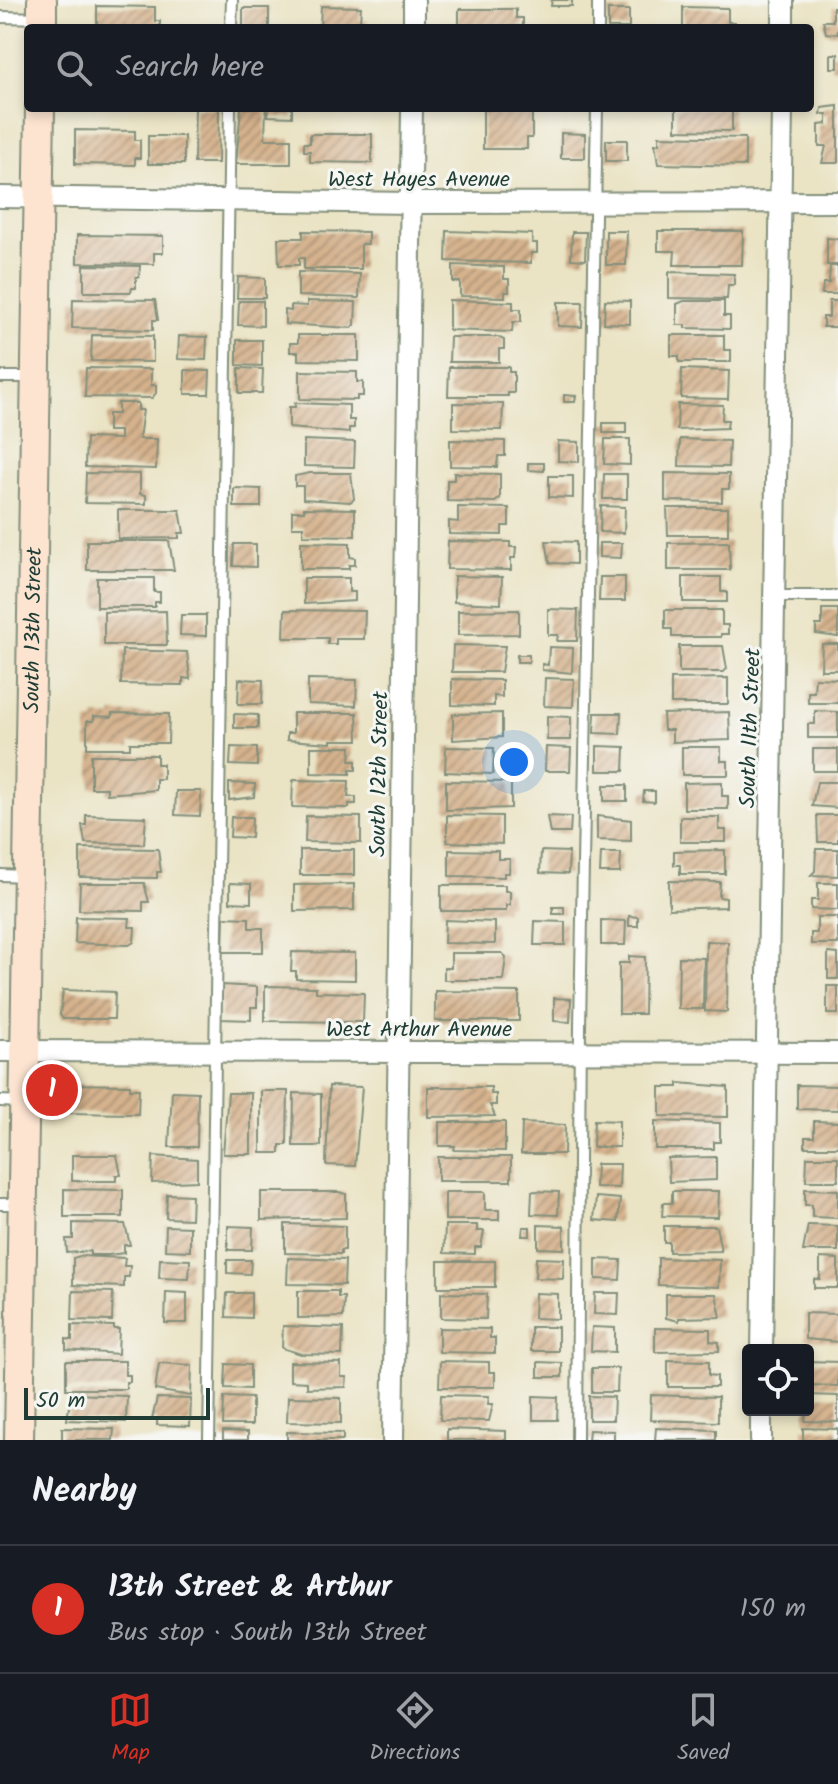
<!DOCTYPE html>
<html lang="en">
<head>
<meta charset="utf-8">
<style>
	body { margin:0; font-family:Kalam,sans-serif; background:#242831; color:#f1f3f6 }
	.controls { position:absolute; right:24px; bottom:24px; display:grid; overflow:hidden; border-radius:8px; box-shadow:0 4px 12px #0003 }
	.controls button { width:72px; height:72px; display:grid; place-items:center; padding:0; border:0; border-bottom:2px solid #363941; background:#171b24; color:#f1f3f6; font:40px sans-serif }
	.scale { position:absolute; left:24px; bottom:20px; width:186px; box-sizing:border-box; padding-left:8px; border:4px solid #1f3d34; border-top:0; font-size:22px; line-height:28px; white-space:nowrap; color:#1f3d34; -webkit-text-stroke:6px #f6f6f2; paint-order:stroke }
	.you { position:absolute; left:514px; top:762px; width:28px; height:28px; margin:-20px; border:6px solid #fff; border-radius:50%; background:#1a73e8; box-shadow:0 0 0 12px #1a73e833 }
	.badge { display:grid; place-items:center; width:52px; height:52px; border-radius:50%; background:#d93025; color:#fff; font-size:26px; font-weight:700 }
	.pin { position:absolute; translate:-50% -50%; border:4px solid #fff; box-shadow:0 2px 8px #0006 }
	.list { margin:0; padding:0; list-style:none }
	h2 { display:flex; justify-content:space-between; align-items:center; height:104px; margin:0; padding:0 32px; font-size:34px }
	h2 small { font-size:26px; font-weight:400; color:#9ea1a6 }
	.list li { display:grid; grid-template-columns:52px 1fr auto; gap:24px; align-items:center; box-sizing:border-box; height:128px; padding:0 32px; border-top:2px solid #363941 }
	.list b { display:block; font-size:30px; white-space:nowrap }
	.list p { margin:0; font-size:26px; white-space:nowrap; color:#9ea1a6 }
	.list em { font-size:26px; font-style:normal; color:#9ea1a6 }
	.icon { flex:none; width:44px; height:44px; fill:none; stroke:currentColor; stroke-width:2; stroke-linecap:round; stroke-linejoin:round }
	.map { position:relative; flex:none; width:838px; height:1440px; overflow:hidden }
	.search { position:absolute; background:#171b24; box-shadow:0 4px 12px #0003; left:24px; right:24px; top:24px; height:88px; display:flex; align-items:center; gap:20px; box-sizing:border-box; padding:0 28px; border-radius:8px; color:#9ea1a6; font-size:30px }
	.sheet { height:232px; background:#171b24 }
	nav { display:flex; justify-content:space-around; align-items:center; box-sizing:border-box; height:112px; border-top:2px solid #363941; background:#171b24; font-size:22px; color:#9ea1a6 }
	nav a { display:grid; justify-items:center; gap:4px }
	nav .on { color:#d93025 }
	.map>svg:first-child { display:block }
	.building { fill:url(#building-hatch) }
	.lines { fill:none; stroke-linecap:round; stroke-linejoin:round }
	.lane-casing { stroke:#84907c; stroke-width:14 }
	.street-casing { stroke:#84907c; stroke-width:24 }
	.secondary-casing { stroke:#84907c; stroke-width:32 }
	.lane { stroke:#fff; stroke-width:10 }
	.street { stroke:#fff; stroke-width:20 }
	.secondary { stroke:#fde4d1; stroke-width:28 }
	.labels { text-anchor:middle; stroke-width:6; stroke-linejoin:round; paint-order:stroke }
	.street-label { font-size:22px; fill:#1f3d34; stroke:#f6f6f2 }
</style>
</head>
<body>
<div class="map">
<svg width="838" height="1440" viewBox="0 0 838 1440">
	<defs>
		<pattern id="building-hatch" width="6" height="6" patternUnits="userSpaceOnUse" patternTransform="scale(2)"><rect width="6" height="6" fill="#d5b28d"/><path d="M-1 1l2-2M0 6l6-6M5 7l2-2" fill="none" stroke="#ac9274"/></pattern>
	</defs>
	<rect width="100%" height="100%" fill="#f6f6f2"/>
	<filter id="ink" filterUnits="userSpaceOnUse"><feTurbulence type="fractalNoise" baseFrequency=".0125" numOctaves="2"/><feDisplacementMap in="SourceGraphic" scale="16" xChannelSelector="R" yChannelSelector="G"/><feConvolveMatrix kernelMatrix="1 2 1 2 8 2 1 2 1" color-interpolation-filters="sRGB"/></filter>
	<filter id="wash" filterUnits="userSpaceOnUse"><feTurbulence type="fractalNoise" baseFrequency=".006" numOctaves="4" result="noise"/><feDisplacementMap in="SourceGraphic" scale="32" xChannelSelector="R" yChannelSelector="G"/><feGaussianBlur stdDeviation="1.8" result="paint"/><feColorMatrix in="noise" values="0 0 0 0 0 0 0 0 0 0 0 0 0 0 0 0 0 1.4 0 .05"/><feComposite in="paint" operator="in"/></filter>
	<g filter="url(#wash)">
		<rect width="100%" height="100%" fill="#eae3c4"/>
		<g id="blocks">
			<g class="building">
				<path d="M552 0H572V6H551Z"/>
				<path d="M97 6 155 7V21H160V28H97Z"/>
				<path d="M321 6 361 7 360 21H367V28H320Z"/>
				<path d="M683 7 728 8V22H735V28H683Z"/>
				<path d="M833 7H838V34L826 33 823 21H833Z"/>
				<rect x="243" y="8" width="26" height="20"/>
				<path d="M459 9H516V18H523V26L459 28Z"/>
				<rect x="608" y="10" width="21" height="18"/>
				<rect x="831" y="54" width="7" height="14"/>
				<path d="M838 106V163H822L826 146H819V125L827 124V114H821L822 108Z"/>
				<path d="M195 108H219L218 163H194Z"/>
				<path d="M241 108H266L265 139H291V164H236Z"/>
				<path d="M269 108H292V117L268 116Z"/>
				<path d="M676 108H732V131L676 130Z"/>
				<path d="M483 109 532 110V138H527V149H483Z"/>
				<path d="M75 130 135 131V140H140V158H135V165L75 164Z"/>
				<path d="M561 133 585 134V158H561Z"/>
				<path d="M310 134H372V163L310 162V151H304V143H310Z"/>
				<rect x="148" y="136" width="36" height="28"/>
				<path d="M659 136 745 138V166L658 164 655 144H659Z"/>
				<rect x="606" y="140" width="21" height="21"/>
				<path d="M303 231 368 232V244H361V269H304V258H299V265H279L278 238H303Z"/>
				<path d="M447 231 532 234V243H537V253H531V263L446 261Z"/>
				<path d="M606 231H627L626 265H606Z"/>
				<path d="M658 231H743L742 265H674L675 251H658Z"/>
				<path d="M572 232H586L585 260 571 259Z"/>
				<path d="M77 235 163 236V253H154V264L77 263Z"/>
				<path d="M827 238 838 239V265H827Z"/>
				<path d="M84 265 140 266 139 277H136V288H132L131 292H84Z"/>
				<path d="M453 265 504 267V279H509V292H505V297L460 296V282H453Z"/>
				<path d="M830 266H838V294H822L823 283H829Z"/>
				<path d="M298 272 360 274 359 298 298 296Z"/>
				<path d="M669 272 734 274V285H728L727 299 669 298Z"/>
				<path d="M238 277 265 278V298H237Z"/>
				<path d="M73 299 155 300 158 320H153V330L72 328Z"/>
				<path d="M449 300 513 302V309H521V322H513L512 332 449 330Z"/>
				<path d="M605 300 630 301V324L604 323Z"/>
				<path d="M239 301H263V326L238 325Z"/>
				<path d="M307 301 356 302 355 325 351 328 285 324V310L291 311V305L307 306Z"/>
				<path d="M684 301H724V316H730V329L685 328V325H677V304Z"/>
				<path d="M829 301H838V327H823V317H829Z"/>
				<path d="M558 302H583L582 327 558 326Z"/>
				<path d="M92 335 153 336V362L91 361Z"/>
				<path d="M298 335H359V361L298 360V352H290V343H298Z"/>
				<path d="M671 335H724V350H731V362H679V356H671Z"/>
				<path d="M179 336 207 337 206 360 178 359Z"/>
				<path d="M450 337H498L504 340V349H499V362H449Z"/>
				<path d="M237 340H262V366L237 365Z"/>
				<path d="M449 367H509V372H514V393H508V396H448Z"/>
				<path d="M86 368 151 369V385H156V393L152 398 85 397Z"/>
				<path d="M239 368 263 369 262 393H239Z"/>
				<path d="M682 369 729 371 728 399 681 398Z"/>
				<path d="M185 370 210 371 209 394H185Z"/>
				<path d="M300 371 357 372V382H363V396H357V400L300 399Z"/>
				<path d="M564 395 576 396 575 402H564Z"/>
				<path d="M118 403H138V410H143L139 439H157L156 469 85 467 86 438 120 439V431H108V414H118Z"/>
				<path d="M295 403 349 405V420H354V428H349V433L289 428V407H295Z"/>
				<path d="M453 403 503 404 502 430 453 429Z"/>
				<path d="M678 404 723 405 722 420H728L727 428 677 430Z"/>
				<rect x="603" y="423" width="23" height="10"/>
				<path d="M605 439H630V465L604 464Z"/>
				<path d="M680 439 729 441 728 467 679 466Z"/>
				<path d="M304 440 355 442 354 467 304 466Z"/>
				<path d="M450 440 505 441V456H498L497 467 450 466Z"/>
				<path d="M558 441 579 442V462L558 461Z"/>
				<path d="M528 463H544V471L528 470Z"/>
				<path d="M86 473 140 474V494L146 495V504L85 503Z"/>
				<path d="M310 473H351L354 499 350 502 303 499V486H295V476Z"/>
				<path d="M454 473 500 474V498L495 502 447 501V480H454Z"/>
				<path d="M665 473 729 474V489H722V502L665 501Z"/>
				<path d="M604 474H627V499H603Z"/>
				<path d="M549 476H573V498L549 497Z"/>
				<path d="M234 488 261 489V507H234Z"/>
				<path d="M601 506 625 507 624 533 600 532Z"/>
				<path d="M458 507 509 508V526H502V535L449 534V521L458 522Z"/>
				<path d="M304 508 355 509V536L303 535V527H292V511H304Z"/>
				<path d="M667 508H728V535H668Z"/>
				<path d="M118 510H180L184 533H179V538L118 539Z"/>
				<path d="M87 541H169L174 570H87Z"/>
				<path d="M448 541 510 542V547H516L515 558H511V570L447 569Z"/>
				<path d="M546 541 576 542V564L550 563Z"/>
				<path d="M301 542 350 543V557L355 558V565H349V569H301Z"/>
				<path d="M729 542 730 570H668V543Z"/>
				<path d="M599 543H622L621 558 599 557Z"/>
				<path d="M234 544H256V567L233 566Z"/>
				<path d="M454 576 502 577 501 604 454 602Z"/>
				<path d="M600 577H625V601H599Z"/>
				<path d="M683 577H721V592H727V602H683Z"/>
				<path d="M97 578H154V592H160V602H155V607H97Z"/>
				<path d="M304 578H349V592H355V601L304 604Z"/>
				<path d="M548 609 578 610 577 641H557L558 635H548Z"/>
				<path d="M822 609H838V637L816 634V625H822Z"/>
				<path d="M285 610 365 611 364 639H336V644H328V638H284Z"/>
				<path d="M519 610V634L458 635V611Z"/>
				<path d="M665 610H722V625H728V634H721V637H672V629H665Z"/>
				<path d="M166 611 167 645H104V612Z"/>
				<path d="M181 615H206V636L180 635Z"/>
				<path d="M822 644H838V670H821Z"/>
				<path d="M453 645 505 646 501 672H452Z"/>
				<path d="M679 646H723L727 669 723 672H679Z"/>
				<path d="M549 647 573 648 572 673 542 670V664L548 665Z"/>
				<path d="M122 650 187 652 190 679 183 678V685L121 684Z"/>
				<rect x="517" y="655" width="12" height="7"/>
				<path d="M545 678 574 679 573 707 544 706Z"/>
				<path d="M728 678V704H671V679Z"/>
				<path d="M815 678 838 679V703H808V692H814Z"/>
				<path d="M239 679 263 680 262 704H238Z"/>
				<path d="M308 679 357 680 356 706 308 704Z"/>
				<path d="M452 679 502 680V697L494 696V706L452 705Z"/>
				<path d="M815 711 838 712V738H808V724H815Z"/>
				<path d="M729 712 730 740 672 742V730H664L663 714Z"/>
				<path d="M112 713 169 714 168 743H130V748H87V721H94V716L112 717Z"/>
				<path d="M293 713H357L358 740H331V743L287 740V733H293Z"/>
				<path d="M502 713V737L453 740V714Z"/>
				<path d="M595 713H621L620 734 594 733Z"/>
				<path d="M234 714 258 715V728H234Z"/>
				<path d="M547 716 571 717V740H547Z"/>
				<path d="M597 746 625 747 624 771H597Z"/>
				<path d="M231 747 257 748V766L230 765Z"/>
				<path d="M311 747H351L350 761H356V770H350V774L311 773Z"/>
				<path d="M446 747 494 748 493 774 445 772Z"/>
				<path d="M546 747 571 748 570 771H545Z"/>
				<path d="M682 747H721V761H728V775H682Z"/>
				<rect x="813" y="749" width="25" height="22"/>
				<path d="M91 755H157V764H163V779H156V790L107 794V788H91Z"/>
				<path d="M293 780 349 781 348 797H356V804H349V808L292 807Z"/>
				<path d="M446 781 511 782V808L446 810Z"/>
				<path d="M722 782V796H728V809H684V783Z"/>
				<path d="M817 782H838V808L812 806Z"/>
				<path d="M229 783 255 784 254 797 229 800Z"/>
				<rect x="604" y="785" width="23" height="16"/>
				<path d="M176 791H201L200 816 175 815Z"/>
				<path d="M644 791H655V802L643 801Z"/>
				<path d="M86 815 146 817 144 844 85 843 82 825H86Z"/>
				<path d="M447 815 502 816V844L447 842Z"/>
				<path d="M817 815H838V842H818Z"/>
				<path d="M306 816 361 817V843L305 842Z"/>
				<path d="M547 816 571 817 570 833H550Z"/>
				<path d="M597 816 631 820V841L597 840Z"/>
				<path d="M231 817H252L251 838 230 837Z"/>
				<path d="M680 817H719V830H726V842H680Z"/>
				<path d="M80 848 158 849 161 872H157V878L80 877Z"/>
				<path d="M816 849H838V876L811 875 815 871Z"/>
				<rect x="300" y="850" width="54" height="25"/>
				<path d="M449 850 498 851V859H510L509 873H504V877L449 876Z"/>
				<path d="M725 850V874H680V865H674V851Z"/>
				<path d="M541 851 569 852 568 874 540 873Z"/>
				<path d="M601 853H621L620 873H600Z"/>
				<path d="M669 881 720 882 719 897 726 898V907L669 909Z"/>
				<path d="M80 883H144L149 902H143V911L79 910Z"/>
				<path d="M230 883 251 884V903L230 902Z"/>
				<path d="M818 883H838V910L811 909V900H818Z"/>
				<path d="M354 884V910L294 911V885Z"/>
				<path d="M441 885H505V891H510V905H506V911H441Z"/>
				<rect x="553" y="907" width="11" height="7"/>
				<path d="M629 916 638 917V926H629Z"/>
				<path d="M76 917 130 918 129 927H135L134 942 129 945 75 943Z"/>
				<path d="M224 917 249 918V928H263V952H223Z"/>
				<path d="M817 917H838V944H811V933H817Z"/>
				<path d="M445 920 495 922V944L444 943Z"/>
				<path d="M601 920 626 921 625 945H601Z"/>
				<path d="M535 921 565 922V945H534Z"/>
				<path d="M706 941 728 942 727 1012 705 1011Z"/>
				<path d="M292 952 355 953V980L296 979V971H291Z"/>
				<path d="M451 953H502L506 957 503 980H444V968H451Z"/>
				<path d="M828 953 838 954V979H828Z"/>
				<path d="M629 956 645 957 644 1014H619V963H629Z"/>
				<path d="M679 957 704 958 703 1009H678Z"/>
				<path d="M222 985 257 987V1007H251V1020L221 1019Z"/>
				<path d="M265 986 316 987V992L364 993 363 1022 265 1021Z"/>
				<rect x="827" y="986" width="11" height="28"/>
				<path d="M63 990 115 992 114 1019H63L60 1015Z"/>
				<path d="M435 991 519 992V1021H435Z"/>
				<path d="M554 998 571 999 570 1022 554 1021Z"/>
				<path d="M678 1083 728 1087V1117L660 1116V1087H678Z"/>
				<path d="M63 1084 130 1085V1089H139L138 1114 63 1113Z"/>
				<path d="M797 1085 838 1086V1110L797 1109Z"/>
				<path d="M329 1086 362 1087 355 1166 326 1165Z"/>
				<path d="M428 1087H491V1094H496V1105H490L495 1116 428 1117Z"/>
				<path d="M172 1091 198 1092 197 1147H169Z"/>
				<path d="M261 1091H288L287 1145H280V1153H261Z"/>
				<path d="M228 1093H251V1154H223Z"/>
				<path d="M294 1093 321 1094V1146H293Z"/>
				<path d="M594 1120 619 1121V1147H593Z"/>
				<path d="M655 1121 720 1123V1142H714V1149H655Z"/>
				<path d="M814 1121 838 1122V1147H805V1137H814Z"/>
				<path d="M439 1122H505V1151L454 1150 455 1146H439Z"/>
				<path d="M522 1123 565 1125 564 1154H521Z"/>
				<path d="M72 1155H117L121 1175H116V1181H72Z"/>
				<path d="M153 1156 197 1159V1181L152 1183Z"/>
				<rect x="438" y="1157" width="73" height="24"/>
				<path d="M716 1157V1180L669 1182 668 1158Z"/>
				<path d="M807 1157H838V1181H806Z"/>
				<path d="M596 1164H620L619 1188 595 1187Z"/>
				<path d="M64 1189 123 1190V1217H64Z"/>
				<path d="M805 1189 838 1190V1218L812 1217V1205H805Z"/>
				<path d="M532 1191 559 1192 558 1215 531 1214Z"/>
				<path d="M672 1191H719L718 1217 662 1216 663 1203H672Z"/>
				<path d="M261 1192H339L346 1194V1218L261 1220Z"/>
				<path d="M445 1192H485V1210H499V1220H445Z"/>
				<path d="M167 1194 192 1195 191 1219 166 1218Z"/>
				<path d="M596 1197 620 1199 618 1222 594 1220Z"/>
				<path d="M73 1223 125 1224 130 1245H124V1253L108 1255H90V1251L67 1253 66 1239H73Z"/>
				<path d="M285 1224 345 1226V1250H341V1254L285 1253Z"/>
				<path d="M445 1225H477V1231H484L481 1247H475V1254L444 1253Z"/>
				<path d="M538 1225 564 1226V1249L538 1248Z"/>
				<path d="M808 1225 838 1226V1251H803Z"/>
				<path d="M166 1226 190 1227V1251L165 1250Z"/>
				<path d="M228 1226 253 1227 252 1250H228Z"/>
				<path d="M664 1226H716L721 1251 669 1252V1242H664Z"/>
				<path d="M523 1227H530V1236H522Z"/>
				<path d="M80 1256 125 1258 124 1266H130L129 1277H124V1287L73 1285V1258Z"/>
				<path d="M288 1258 345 1260 344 1285 287 1284Z"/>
				<path d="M536 1258 564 1259 563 1279 535 1278Z"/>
				<path d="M658 1258 720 1260 719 1287 658 1285Z"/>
				<path d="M820 1258 838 1259V1288H814V1279H820Z"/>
				<path d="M160 1259 190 1260 189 1279 159 1278Z"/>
				<path d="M596 1259 621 1260 620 1280 596 1279Z"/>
				<path d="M227 1260H251L250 1274 227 1273Z"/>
				<rect x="438" y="1261" width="57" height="26"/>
				<path d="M73 1291 113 1292 112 1321 72 1320Z"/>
				<path d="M298 1291H338V1297H344L343 1317 298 1318Z"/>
				<path d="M166 1292 187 1293V1323H165Z"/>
				<path d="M227 1293H251V1318L226 1317Z"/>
				<path d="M441 1293 487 1294 486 1319 441 1318Z"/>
				<path d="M535 1293 558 1294V1319L534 1318Z"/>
				<path d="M595 1293H619L618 1315 594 1314Z"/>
				<path d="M666 1294H716L721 1317 679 1318V1321L666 1318Z"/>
				<path d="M805 1313 838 1314V1342L805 1339Z"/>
				<path d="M72 1325 114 1326V1329H119L118 1354 66 1350V1339L72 1340Z"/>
				<path d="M283 1326 343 1328 342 1355 301 1354 282 1348Z"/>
				<rect x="531" y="1327" width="27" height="24"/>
				<path d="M592 1327 615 1328V1352L591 1351Z"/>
				<path d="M439 1328 490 1329V1338H495V1353L439 1352Z"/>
				<path d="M655 1328 710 1329V1341L719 1342V1351L655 1352Z"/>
				<path d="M668 1360 709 1361V1375L717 1376V1387H668Z"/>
				<path d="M66 1361H125V1375H130V1382H126V1389H66Z"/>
				<path d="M440 1361 489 1362V1372H495V1387H439Z"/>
				<path d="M808 1361 838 1362V1386L808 1385Z"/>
				<path d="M290 1362 341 1363V1377H347L346 1387 307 1388V1382L290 1381Z"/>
				<path d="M538 1362 562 1363V1377H538Z"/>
				<path d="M159 1363 192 1365 191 1396 155 1390Z"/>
				<path d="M226 1364 250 1365V1389L225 1388Z"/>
				<path d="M592 1368H618L617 1392H592Z"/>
				<path d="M71 1394 127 1396 126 1422 67 1420Z"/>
				<path d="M441 1395 489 1396 488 1404H493L489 1421 440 1420Z"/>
				<path d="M651 1395 718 1397V1422L650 1420Z"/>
				<path d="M808 1395 838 1396V1422L805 1421Z"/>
				<path d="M533 1396 558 1397 557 1420H533Z"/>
				<path d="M589 1396 614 1397 613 1420H589Z"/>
				<path d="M224 1397 252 1398V1425H223Z"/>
				<path d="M288 1397 341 1398V1423L287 1422Z"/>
				<path d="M157 1398 191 1399 190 1426 157 1425V1419H152Z"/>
				<path d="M62 1428 114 1429 113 1440H62Z"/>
				<path d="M656 1428 716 1430V1440H655Z"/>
				<path d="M803 1428 838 1429V1440H803Z"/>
				<path d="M447 1429 506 1431V1440H447Z"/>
				<path d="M589 1430 614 1431V1440H588Z"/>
				<path d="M223 1431 248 1432V1440H223Z"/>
				<path d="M287 1432 343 1433V1440H287Z"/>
			</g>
		</g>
	</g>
	<g filter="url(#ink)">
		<use href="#blocks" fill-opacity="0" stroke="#84907c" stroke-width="2"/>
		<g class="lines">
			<g class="lane-casing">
				<g id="lane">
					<path d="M0 17 42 18"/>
					<path d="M231 28 232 0"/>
					<path d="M598 28V0"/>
					<path d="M0 377H34"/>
					<path d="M777 596H838"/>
					<path d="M0 875 26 876"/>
					<path d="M0 1101 22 1102"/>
					<path d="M0 1204H22"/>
					<path d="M209 1440 230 108"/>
					<path d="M577 1440 580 1026 597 108"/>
				</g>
			</g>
			<g class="street-casing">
				<g id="street">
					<path d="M414 28V0"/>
					<path d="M783 28V0"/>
					<path d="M0 197 411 203 838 202"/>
					<path d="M0 1051 838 1053"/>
					<path d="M762 1350 782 108"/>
					<path d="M393 1440 412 108"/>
					<path d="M761 1440V1410"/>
				</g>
			</g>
			<g class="secondary-casing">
				<g id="secondary">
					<path d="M42 28V0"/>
					<path id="s1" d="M19 1440 40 108"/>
				</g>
			</g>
			<use href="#lane" class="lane"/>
			<use href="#street" class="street"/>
			<use href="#secondary" class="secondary"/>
		</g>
	</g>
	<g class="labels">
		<g class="street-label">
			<text x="419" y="186">West Hayes Avenue</text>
			<text dy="8" stroke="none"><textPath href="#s1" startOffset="810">South 13th Street</textPath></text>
			<text transform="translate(749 728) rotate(-88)" y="8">South 11th Street</text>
			<text transform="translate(378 774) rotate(-89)" y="8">South 12th Street</text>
			<text x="419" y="1036">West Arthur Avenue</text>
		</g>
	</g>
</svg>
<div class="controls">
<button><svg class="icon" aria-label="locate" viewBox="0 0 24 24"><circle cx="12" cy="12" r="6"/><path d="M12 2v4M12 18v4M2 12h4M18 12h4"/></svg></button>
</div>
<div class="scale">50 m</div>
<div class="you"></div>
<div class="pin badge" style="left:52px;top:1090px">1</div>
<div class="search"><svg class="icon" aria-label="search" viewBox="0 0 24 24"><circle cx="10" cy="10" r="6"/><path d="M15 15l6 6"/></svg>Search here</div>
</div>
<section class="sheet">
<h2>Nearby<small></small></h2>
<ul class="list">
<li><span class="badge">1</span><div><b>13th Street &amp; Arthur</b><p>Bus stop · South 13th Street</p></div><em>150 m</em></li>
</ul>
</section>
<nav>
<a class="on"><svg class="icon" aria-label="map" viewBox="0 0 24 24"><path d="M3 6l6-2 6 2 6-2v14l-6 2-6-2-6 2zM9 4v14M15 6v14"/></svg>Map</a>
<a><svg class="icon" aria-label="directions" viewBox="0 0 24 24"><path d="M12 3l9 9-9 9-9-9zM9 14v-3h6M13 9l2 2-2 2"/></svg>Directions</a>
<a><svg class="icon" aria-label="saved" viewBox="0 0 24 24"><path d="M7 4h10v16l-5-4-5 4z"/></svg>Saved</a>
</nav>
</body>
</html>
